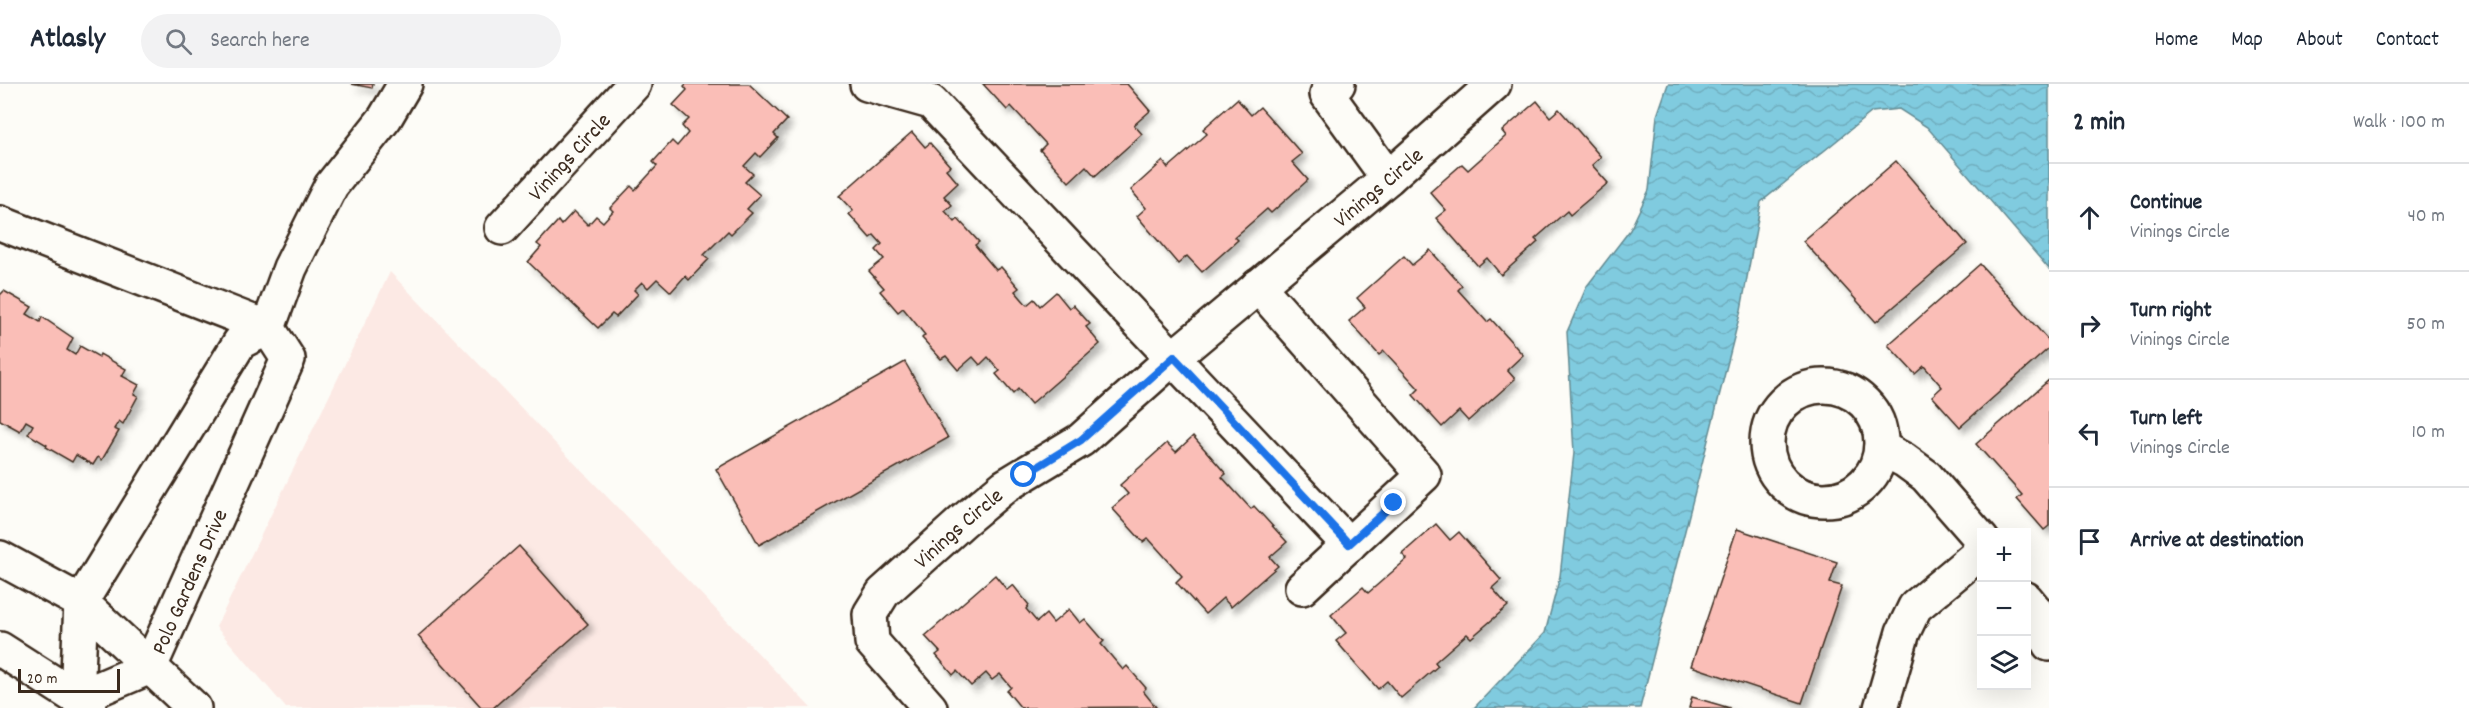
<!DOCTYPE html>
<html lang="en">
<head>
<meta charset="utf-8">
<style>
	body { margin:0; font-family:Dekko,sans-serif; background:#f2f2f3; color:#1f2937 }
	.controls { position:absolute; right:18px; bottom:18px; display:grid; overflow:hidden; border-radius:0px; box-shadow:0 6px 24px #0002 }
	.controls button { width:54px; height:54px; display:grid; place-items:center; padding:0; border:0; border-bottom:2px solid #e0e1e3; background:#fff; color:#1f2937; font:30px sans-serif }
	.scale { position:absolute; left:18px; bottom:15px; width:102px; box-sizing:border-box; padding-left:6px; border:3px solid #3b2a1e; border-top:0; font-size:16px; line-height:21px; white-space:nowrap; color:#3b2a1e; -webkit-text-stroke:4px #fdfcf7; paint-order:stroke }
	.stop { position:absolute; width:18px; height:18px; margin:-14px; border:4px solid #1a73e8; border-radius:50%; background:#fff }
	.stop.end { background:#1a73e8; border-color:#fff; box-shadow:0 2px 6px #0008 }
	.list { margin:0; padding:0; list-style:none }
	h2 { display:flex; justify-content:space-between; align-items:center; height:78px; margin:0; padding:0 24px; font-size:26px }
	h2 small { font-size:20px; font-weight:400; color:#747a83 }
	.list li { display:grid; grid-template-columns:39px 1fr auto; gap:18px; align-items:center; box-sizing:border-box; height:108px; padding:0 24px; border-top:2px solid #e0e1e3 }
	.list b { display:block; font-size:22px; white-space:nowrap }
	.list p { margin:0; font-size:20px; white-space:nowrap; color:#747a83 }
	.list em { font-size:20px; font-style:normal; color:#747a83 }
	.icon { flex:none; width:33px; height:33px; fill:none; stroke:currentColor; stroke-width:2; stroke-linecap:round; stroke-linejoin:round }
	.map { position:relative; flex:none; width:2049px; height:624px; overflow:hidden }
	header { display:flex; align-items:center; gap:36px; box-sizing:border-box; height:84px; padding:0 30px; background:#fff; border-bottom:2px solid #e0e1e3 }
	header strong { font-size:28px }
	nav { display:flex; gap:33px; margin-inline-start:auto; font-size:21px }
	.search { width:420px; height:54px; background:#f2f2f3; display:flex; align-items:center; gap:15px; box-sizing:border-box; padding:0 21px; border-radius:33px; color:#747a83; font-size:22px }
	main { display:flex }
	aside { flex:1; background:#fff }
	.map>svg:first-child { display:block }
	.built { fill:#fce9e4 }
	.water { fill:url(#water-waves); stroke:#648b92; stroke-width:1.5 }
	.building { fill:#fabeb7; stroke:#3b2a1e; stroke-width:1.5; filter:url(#shadow) }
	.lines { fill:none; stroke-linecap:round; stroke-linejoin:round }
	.minor-casing { stroke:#3b2a1e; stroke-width:38 }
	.minor { stroke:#fdfcf7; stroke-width:33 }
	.route { stroke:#1a73e8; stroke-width:8 }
	.labels { text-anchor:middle; stroke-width:6; stroke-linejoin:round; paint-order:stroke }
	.street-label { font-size:22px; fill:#3b2a1e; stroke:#fdfcf7 }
</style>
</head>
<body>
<header>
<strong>Atlasly</strong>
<div class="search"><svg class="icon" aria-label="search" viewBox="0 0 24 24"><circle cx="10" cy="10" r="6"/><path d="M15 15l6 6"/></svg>Search here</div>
<nav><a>Home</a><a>Map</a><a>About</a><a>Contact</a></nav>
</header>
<main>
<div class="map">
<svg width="2049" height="624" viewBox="0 0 2049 624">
	<defs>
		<pattern id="water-waves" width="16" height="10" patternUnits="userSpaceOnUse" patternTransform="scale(1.5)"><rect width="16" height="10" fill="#80cbdf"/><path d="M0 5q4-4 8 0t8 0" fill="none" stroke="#70aebf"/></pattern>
		<filter id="shadow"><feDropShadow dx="5.5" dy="5.5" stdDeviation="3" flood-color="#0004"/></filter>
	</defs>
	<rect width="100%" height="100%" fill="#fdfcf7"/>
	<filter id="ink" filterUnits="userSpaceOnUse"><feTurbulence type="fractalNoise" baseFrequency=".0167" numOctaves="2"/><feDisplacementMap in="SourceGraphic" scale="12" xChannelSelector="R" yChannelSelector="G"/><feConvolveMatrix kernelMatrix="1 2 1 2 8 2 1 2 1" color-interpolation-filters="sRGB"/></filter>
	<g filter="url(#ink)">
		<path class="built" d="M390 188 811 624H286L216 543Z"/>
		<path class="water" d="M1668 0H2049V185L1927 43 1899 25 1872 28 1761 118 1741 226 1640 624H1474L1545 549 1560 492 1574 369 1567 248 1587 202 1630 146 1649 106 1657 32Z"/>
		<g class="building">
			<path d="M351 0H373L372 4Z"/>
			<path d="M686 0H749L787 36 774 50 778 54 760 73 756 69 744 82 753 90 745 98 760 111 747 125 752 129 731 150 728 147 704 171 709 175 689 196 685 192 671 208 657 195 648 204 642 198 634 206 638 210 616 233 612 230 598 244 528 178 541 163 537 160 558 137 561 141 574 127 588 141 596 132 603 138 613 127 610 124 631 102 635 106 657 82 653 78 672 57 677 62 688 49 682 42 689 35 673 21 687 6 684 2Z"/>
			<path d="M983 0H1127L1150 27 1134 41 1142 50 1095 92 1086 82 1069 98 1040 66 1046 60 1011 22 1007 26Z"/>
			<path d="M1237 15 1251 31 1260 23 1302 70 1292 78 1308 96 1271 129 1267 125 1235 153 1238 156 1202 188 1187 172 1178 180 1137 132 1146 124 1131 106 1163 77 1168 84 1207 50 1203 45Z"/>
			<path d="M1537 17 1550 33 1559 25 1601 73 1592 81 1608 99 1570 131 1567 127 1535 155 1538 158 1501 191 1487 174 1478 182 1436 134 1446 126 1430 108 1462 80 1468 86 1506 52 1502 47Z"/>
			<path d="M912 48 925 63 930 59 950 82 946 85 958 99 944 112 952 121 945 127 955 138 958 135 979 158 975 161 996 186 1001 183 1019 204 1015 207 1027 221 1034 215 1040 222 1056 208 1069 224 1073 221 1090 240 1086 243 1100 260 1031 320 1018 305 1013 310 996 290 1000 287 988 273 980 281 973 273 958 286 946 272 941 275 922 254 925 251 903 224 898 228 880 207 884 204 869 187 884 175 876 166 882 160 874 151 870 154 849 130 853 127 839 112Z"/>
			<path d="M1896 77 1967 160 1876 238 1803 157Z"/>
			<path d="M1430 166 1462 202 1458 206 1487 238 1491 235 1523 271 1507 286 1515 295 1468 337 1459 327 1442 343 1413 311 1419 305 1384 267 1379 271 1349 237 1365 223 1357 214 1404 172 1412 181Z"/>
			<path d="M1980 180 2049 257V264L1960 343 1932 312 1942 303 1924 282 1915 290 1888 261Z"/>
			<path d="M4 207 32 223 27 230 40 238 42 233 73 254 67 266 75 271 80 262 99 273 100 270 126 285 122 292 139 301 134 310 138 312 123 340 119 337 114 345 119 347 102 376 98 373 93 381 76 371 72 378 46 363 47 361 28 350 33 341 26 337 20 347 0 336V211Z"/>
			<path d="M905 278 948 354 759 461 716 385Z"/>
			<path d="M2049 296V442L2044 446 2017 415 2022 411 1976 360Z"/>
			<path d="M1193 352 1226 390 1222 393 1251 425 1254 422 1287 458 1270 473 1278 482 1231 523 1223 514 1205 530 1176 498 1182 492 1148 454 1143 458 1112 424 1128 410 1120 401 1167 359 1176 368Z"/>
			<path d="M1436 440 1450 456 1459 448 1501 496 1492 504 1508 522 1471 554 1467 550 1435 578 1438 582 1401 614 1387 597 1378 605 1336 557 1346 549 1331 531 1363 503 1368 509 1407 475 1402 470Z"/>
			<path d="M1737 445 1837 478 1830 499 1842 502 1802 619 1691 582Z"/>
			<path d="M519 462 588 540 493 624H482L418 552Z"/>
			<path d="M995 491 1007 506 1013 501 1029 521 1026 525 1037 538 1046 530 1053 539 1069 525 1080 539 1085 535 1104 557 1101 560 1123 586 1127 582 1146 604 1143 607 1156 623 1021 624 1007 607 1011 603 1000 590 992 596 986 589 971 602 957 587 953 591 936 571 940 568 925 552Z"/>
			<path d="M1692 613 1730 624H1689Z"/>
		</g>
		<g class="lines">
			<g class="minor-casing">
				<g id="minor">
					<path d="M867 0 931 18 1349 461"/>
					<path d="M1338 0 1327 10 1388 94"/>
					<path d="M0 139 268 244 290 184 331 102 385 34 405 0"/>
					<path id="s1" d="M502 144 634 0"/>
					<path d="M1258 202 1424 391 1302 504"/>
					<path d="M268 244 288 275 150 583 77 614 81 518 240 258Z"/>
					<circle cx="1824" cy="359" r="57"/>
					<path d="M1881 364 1904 376 1926 392 1982 456"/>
					<path d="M0 474 81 518 194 624"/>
					<path d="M2026 515 2035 526 2049 560"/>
					<path d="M0 565 77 614 89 624"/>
					<path id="s2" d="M930 624 872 558 870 530 883 509 963 437 1005 402 1081 356 1174 273 1388 94 1494 0"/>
					<path d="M1881 624 1903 548 1915 523 1982 467"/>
				</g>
			</g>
			<use href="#minor" class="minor"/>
		</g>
	</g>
	<g class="lines" filter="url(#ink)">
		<path class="route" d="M1024 391 1081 356 1174 273 1349 460 1394 419"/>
	</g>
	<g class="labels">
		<g class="street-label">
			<text dy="8" stroke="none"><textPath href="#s1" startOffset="98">Vinings Circle</textPath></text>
			<text dy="8" stroke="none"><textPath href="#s2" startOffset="782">Vinings Circle</textPath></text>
			<text dy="8" stroke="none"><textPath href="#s2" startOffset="240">Vinings Circle</textPath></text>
			<text transform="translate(188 497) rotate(-66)" y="8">Polo Gardens Drive</text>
		</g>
	</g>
</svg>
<div class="controls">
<button>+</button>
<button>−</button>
<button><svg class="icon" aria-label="layers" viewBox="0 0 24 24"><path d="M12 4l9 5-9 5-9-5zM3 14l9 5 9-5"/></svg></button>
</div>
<div class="scale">20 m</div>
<div class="stop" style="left:1024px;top:391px"></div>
<div class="stop end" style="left:1394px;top:419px"></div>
</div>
<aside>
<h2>2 min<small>Walk · 100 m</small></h2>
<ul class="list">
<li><svg class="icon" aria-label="ahead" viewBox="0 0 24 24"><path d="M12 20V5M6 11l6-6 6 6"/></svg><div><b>Continue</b><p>Vinings Circle</p></div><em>40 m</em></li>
<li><svg class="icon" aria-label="right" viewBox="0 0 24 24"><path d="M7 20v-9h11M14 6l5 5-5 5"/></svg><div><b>Turn right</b><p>Vinings Circle</p></div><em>50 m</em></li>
<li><svg class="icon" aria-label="left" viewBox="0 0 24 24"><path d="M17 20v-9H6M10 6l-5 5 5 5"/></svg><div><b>Turn left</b><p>Vinings Circle</p></div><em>10 m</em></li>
<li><svg class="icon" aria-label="arrive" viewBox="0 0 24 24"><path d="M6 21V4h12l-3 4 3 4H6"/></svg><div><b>Arrive at destination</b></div></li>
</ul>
</aside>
</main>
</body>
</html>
